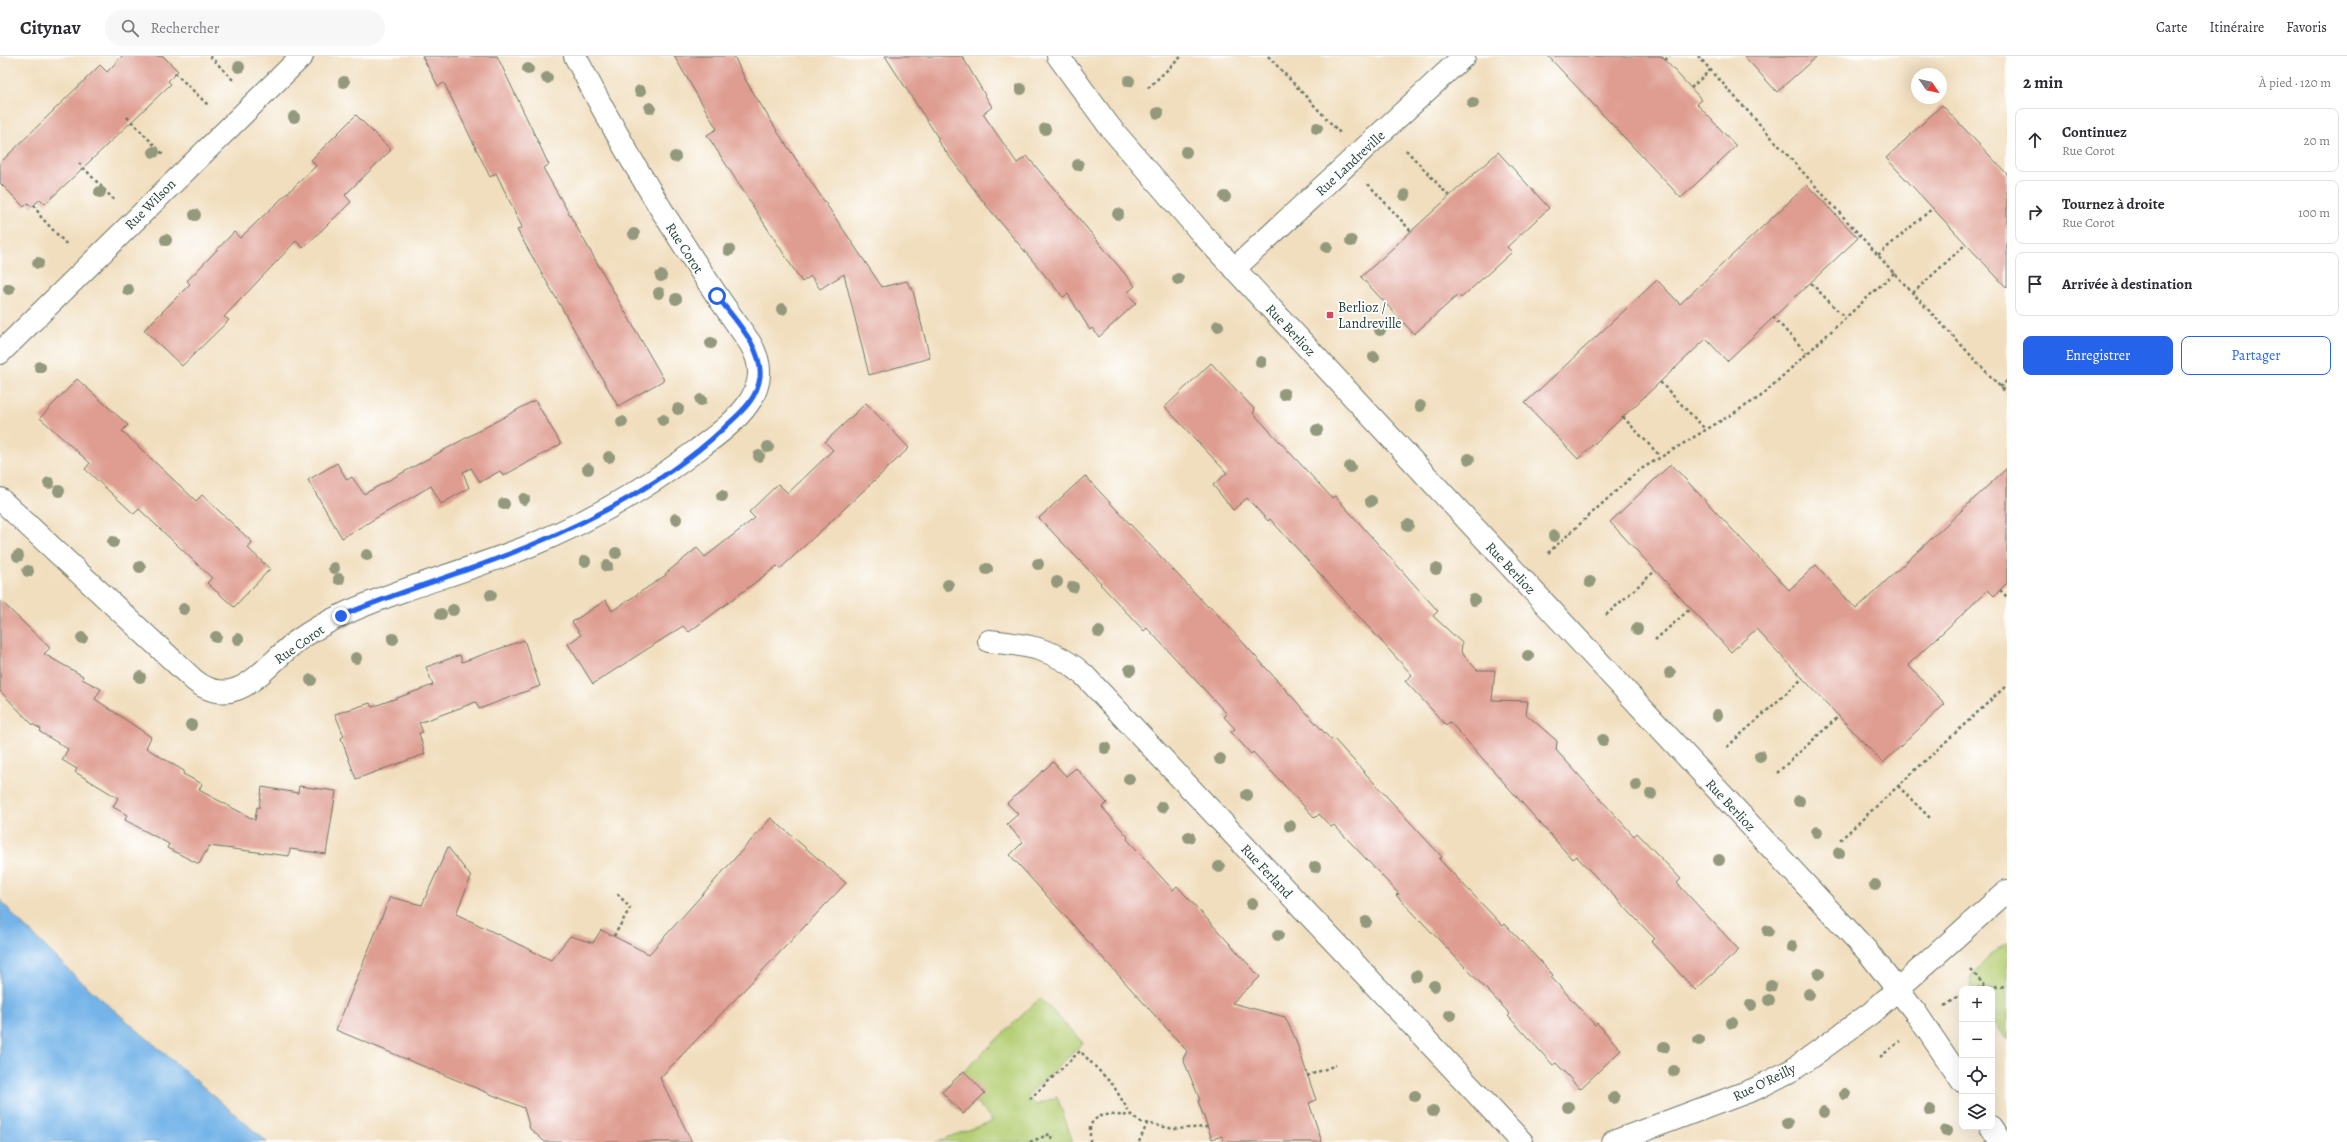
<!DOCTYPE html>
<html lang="fr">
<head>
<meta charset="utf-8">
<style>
	body { margin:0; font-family:Alegreya,serif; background:#f7f7f7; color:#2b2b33 }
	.controls { position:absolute; right:12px; bottom:12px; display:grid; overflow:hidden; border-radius:8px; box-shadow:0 4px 16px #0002 }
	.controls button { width:36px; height:36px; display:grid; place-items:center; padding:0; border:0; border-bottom:1px solid #e1e1e2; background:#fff; color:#2b2b33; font:20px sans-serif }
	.compass { position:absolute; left:1911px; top:12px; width:36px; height:36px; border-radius:50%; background:#fff; box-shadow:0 4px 16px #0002; rotate:124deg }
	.stop { position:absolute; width:12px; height:12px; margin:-9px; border:3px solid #2563eb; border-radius:50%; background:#fff }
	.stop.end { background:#2563eb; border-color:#fff; box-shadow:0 1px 4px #0008 }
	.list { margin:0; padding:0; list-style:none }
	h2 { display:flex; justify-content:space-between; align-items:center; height:52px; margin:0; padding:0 16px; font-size:17px }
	h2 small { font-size:13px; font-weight:400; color:#7c7c81 }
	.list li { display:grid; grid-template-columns:26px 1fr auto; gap:12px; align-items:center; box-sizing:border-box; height:64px; margin:0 8px 8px; padding:0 8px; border:1px solid #e1e1e2; border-radius:8px }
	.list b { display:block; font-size:15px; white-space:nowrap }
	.list p { margin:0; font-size:13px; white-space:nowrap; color:#7c7c81 }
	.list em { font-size:13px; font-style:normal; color:#7c7c81 }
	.actions { display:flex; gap:8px; padding:12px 16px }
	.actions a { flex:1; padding:9px 0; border:1px solid #2563eb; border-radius:8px; text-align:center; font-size:14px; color:#2563eb }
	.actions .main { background:#2563eb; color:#fff }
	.icon { flex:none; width:22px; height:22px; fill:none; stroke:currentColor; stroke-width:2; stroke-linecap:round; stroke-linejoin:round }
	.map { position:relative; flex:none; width:2007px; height:1086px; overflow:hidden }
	header { display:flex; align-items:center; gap:24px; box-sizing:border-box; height:56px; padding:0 20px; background:#fff; border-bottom:1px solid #e1e1e2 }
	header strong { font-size:19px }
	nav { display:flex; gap:22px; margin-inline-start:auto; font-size:14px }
	.search { width:280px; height:36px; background:#f7f7f7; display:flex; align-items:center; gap:10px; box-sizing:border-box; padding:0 14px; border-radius:22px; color:#7c7c81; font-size:15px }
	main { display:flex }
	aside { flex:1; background:#fff }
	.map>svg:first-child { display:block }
	.green { fill:#b5ce73; stroke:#6a8654 }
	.water { fill:#75b4e8; stroke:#4a788e }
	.building { fill:#df9d91 }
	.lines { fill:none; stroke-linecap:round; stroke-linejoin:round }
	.minor-casing { stroke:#687564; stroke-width:24 }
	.path { stroke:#687564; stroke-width:2.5; stroke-dasharray:3 3; stroke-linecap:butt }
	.minor { stroke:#fff; stroke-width:22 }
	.tree { fill:#92997b }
	.route { stroke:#2563eb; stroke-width:5 }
	.poi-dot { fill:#d1495b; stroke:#fff; stroke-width:1.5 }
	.labels { text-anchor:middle; stroke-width:3.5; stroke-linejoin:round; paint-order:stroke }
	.street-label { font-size:14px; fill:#1f3d34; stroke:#fff }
	.poi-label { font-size:14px; fill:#1f3d34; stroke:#fff; text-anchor:start }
</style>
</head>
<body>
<header>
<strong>Citynav</strong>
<div class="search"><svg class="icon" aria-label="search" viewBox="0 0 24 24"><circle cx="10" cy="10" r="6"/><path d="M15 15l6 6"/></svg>Rechercher</div>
<nav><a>Carte</a><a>Itinéraire</a><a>Favoris</a></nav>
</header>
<main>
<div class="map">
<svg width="2007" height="1086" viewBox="0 0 2007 1086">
	<rect width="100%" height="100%" fill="#fff"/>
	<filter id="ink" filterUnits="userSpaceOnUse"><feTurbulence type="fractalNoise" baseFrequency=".025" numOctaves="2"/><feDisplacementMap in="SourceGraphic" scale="8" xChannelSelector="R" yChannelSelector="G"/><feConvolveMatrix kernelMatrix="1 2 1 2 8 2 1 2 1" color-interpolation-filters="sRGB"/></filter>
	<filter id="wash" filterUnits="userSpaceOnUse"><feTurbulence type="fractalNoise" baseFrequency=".012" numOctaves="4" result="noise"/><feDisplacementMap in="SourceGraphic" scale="16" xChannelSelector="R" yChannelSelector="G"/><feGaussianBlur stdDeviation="0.9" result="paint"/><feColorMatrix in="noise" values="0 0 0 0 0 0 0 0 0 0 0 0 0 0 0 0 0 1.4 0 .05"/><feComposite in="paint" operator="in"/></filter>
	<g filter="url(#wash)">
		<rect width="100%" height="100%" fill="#f1debe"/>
		<g class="green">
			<path d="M2007 886V984L1992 963V933H1971C1965 917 1996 896 2007 886Z"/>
			<path d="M1040 942 1083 987 1027 1040 1036 1049 1057 1041 1073 1086H935L993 1065 976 1046 963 1058 942 1036Z"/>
		</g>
		<path class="water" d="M0 843 15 861 77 922 267 1086H0Z"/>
		<g id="blocks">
			<g class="building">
				<path d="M122 0H163L178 15 168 25 171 28 45 148 40 143 32 151 28 147 24 151 0 127V107L100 9 107 16Z"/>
				<path d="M422 0H497L549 109 543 112 664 324 618 350 517 174 522 171 496 117 490 121 444 27 438 30Z"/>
				<path d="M674 0H734L746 25 779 78 882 231 907 225 910 232 912 231 930 302 869 319 844 218 820 233 811 220 802 226 707 79 717 73Z"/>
				<path d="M885 0H962L992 51 983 58 1017 107 1027 100 1135 230 1127 237 1136 247 1099 281 1092 272 1090 274 1068 238 1063 241 986 149 937 84 939 83Z"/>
				<path d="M1548 0H1661L1702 44 1697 48 1736 90 1681 142Z"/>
				<path d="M1744 0H1817L1777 36Z"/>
				<path d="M1942 49 2007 118V232L1886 102Z"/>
				<path d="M356 59 391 94 345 139 351 146 303 192 296 185 224 261 229 264 182 310 144 274 190 228 187 225 234 176 240 182 316 110 311 104Z"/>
				<path d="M1498 96 1549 152 1507 191 1512 196 1461 242 1458 239 1414 278 1361 221Z"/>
				<path d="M1807 129 1858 182 1727 305 1706 283 1578 403 1525 347 1657 224 1680 248Z"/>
				<path d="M1211 307 1255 354 1253 357 1332 442 1335 440 1438 555 1433 560 1462 587 1461 596 1477 614H1495L1492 644 1528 645 1526 658 1557 685 1556 694 1634 780 1637 777 1681 823 1677 827 1739 894 1695 934 1651 886 1655 883 1576 800 1572 803 1450 666 1446 669 1405 625 1412 619 1270 463 1268 465 1247 442 1233 454 1213 429 1227 417 1165 351Z"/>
				<path d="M77 323 128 369 122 375 196 445 202 439 252 486 248 492 270 513 234 551 207 527 212 522 139 453 134 458 85 413 90 407 40 362Z"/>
				<path d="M535 344 561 388 503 420 500 415 480 426 471 412 463 416 469 432 441 448 431 430 342 482 308 424 337 407 347 424 352 421 364 438Z"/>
				<path d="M866 347 909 392 780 513 777 510 689 576 683 570 593 628 568 588 581 579 572 566 606 544 612 555 666 519 665 518 697 492 705 501 755 462 749 456 778 428 788 437 807 419 833 394 825 386Z"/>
				<path d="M1671 408 1789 534 1816 509 1856 553 2007 412V527L1994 540 1988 534 1908 609 1945 648 1883 707 1756 573 1731 596 1610 466Z"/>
				<path d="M1085 420 1208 551 1210 550 1331 684 1333 682 1355 706 1442 801 1439 803 1461 826 1503 870 1505 868 1553 919 1551 921 1595 969 1597 967 1621 994 1580 1033 1556 1007 1553 1009 1508 960 1510 958 1396 839 1399 838 1334 769 1331 771 1319 758 1315 762 1253 696 1251 698 1231 676 1235 673 1224 661 1227 658 1147 572 1144 575 1100 528 1101 527 1039 462Z"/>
				<path d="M0 544 50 592 44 598 83 620 82 623 101 633 95 643 151 681 146 692 184 715 183 718 202 728 199 734 255 764 257 751 259 752 262 731 298 737 299 730 336 735 326 798 290 793 289 800 209 790 199 808 167 792 169 788 125 764 127 759 113 751 118 742 75 716 77 713 62 704 68 693 40 676 41 673 32 668 0 635Z"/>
				<path d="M524 584 540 630 479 653 476 646 419 667 423 676 419 677 425 698 356 723 341 682 344 680 335 658 370 647 372 651 433 629 426 611 460 599 462 606Z"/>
				<path d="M1053 706 1066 720 1076 712 1107 747 1102 751 1128 781 1127 783 1173 834 1177 830 1260 921 1232 947 1285 961 1295 982 1316 1044 1309 1047 1322 1086H1224L1222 1080 1212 1083 1198 1045 1200 1044 1183 1003 1187 995 1010 799 1023 786 1007 768 1018 758 1007 747Z"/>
				<path d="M771 762 846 827 660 1022 692 1086H545L530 1073 524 1052 336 974 390 841 422 849 448 791 471 821 456 858 551 904 570 880 593 887 601 874 649 898Z"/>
				<path d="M964 1015 985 1037 963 1058 942 1036Z"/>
			</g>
		</g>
	</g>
	<g filter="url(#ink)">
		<use href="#blocks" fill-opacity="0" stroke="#687564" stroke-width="1"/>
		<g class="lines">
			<g class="minor-casing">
				<g id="minor">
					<path d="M1058 0 1109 70 1203 179 1868 896 1916 957 1962 1025"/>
					<path d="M1234 213 1464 0"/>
					<path d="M0 297 302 0"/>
					<path d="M0 443 194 624C206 634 221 639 237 633 258 625 278 599 297 585 329 562 366 548 402 535 442 521 483 508 522 493 585 468 643 435 697 394 732 368 779 335 750 287 685 196 626 100 575 0"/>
					<path d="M989 585C1027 589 1054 592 1084 619L1522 1086"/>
					<path d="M1991 1071 2001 1086"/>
					<path d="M1613 1086 1755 1033 1794 1013 1871 957 2007 835"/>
				</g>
			</g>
			<g class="path">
				<path d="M210 0 235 26"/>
				<path d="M1268 0 1340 77"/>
				<path d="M1698 0 1894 217 2007 338"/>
				<path d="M1665 4 1670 0"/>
				<path d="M175 17 209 50"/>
				<path d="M1148 32 1182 0"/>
				<path d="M1691 32 1710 14"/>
				<path d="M127 61 163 98"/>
				<path d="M1406 94 1449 140"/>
				<path d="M79 107 115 145"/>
				<path d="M1368 128 1411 175"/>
				<path d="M34 149 41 161 68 190"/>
				<path d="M1878 199 1933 152"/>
				<path d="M1811 227 1845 262"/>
				<path d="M1913 237 1966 188"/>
				<path d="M1773 261 1807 297"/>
				<path d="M1660 326 1705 373"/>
				<path d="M2000 331 2007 325"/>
				<path d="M1623 361 1660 400"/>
				<path d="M1548 497 1638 415 1760 341 1894 217"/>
				<path d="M2000 534 2007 541"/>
				<path d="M1606 559 1655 515"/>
				<path d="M1655 584 1691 552"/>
				<path d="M1727 691 1803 622"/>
				<path d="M1777 717 1839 660"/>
				<path d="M1898 730 1930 762"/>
				<path d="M1840 784 2007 629"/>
				<path d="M614 880 630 852 616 836"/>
				<path d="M1971 914 1985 930 1981 933"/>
				<path d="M1971 933 2007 929"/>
				<path d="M1945 950 1962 938"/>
				<path d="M1880 1001 1900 985"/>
				<path d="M1307 1020 1336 1009"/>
				<path d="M1030 1043 1080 995 1113 1029 1131 1059 1141 1066 1174 1073 1208 1071"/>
				<path d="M1030 1086 1050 1078 1053 1086"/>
				<path d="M1090 1086V1070C1099 1053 1115 1061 1131 1059"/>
				<path d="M1139 1086 1147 1068"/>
			</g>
			<use href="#minor" class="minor"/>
		</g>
		<g class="tree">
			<circle cx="239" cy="11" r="6"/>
			<circle cx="528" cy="13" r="6"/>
			<circle cx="547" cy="22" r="6"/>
			<circle cx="1129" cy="25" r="6"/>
			<circle cx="344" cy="26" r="6"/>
			<circle cx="1021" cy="33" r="6"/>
			<circle cx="640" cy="35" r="6"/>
			<circle cx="1473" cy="47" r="6"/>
			<circle cx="650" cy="52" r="6"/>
			<circle cx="1158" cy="57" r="6"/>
			<circle cx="294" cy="61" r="6"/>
			<circle cx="1317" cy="72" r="6"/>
			<circle cx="1045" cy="73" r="6"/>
			<circle cx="154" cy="96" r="6"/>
			<circle cx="1186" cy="96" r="6"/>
			<circle cx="675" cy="101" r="6"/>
			<circle cx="1078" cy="109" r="6"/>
			<circle cx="100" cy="136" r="6"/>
			<circle cx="1405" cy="139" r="6"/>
			<circle cx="1225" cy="141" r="6"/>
			<circle cx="1118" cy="158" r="6"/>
			<circle cx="195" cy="159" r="6"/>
			<circle cx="634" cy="178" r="6"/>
			<circle cx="166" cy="184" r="6"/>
			<circle cx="1351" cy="185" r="6"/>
			<circle cx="1327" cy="191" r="6"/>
			<circle cx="729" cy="194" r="6"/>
			<circle cx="38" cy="207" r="6"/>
			<circle cx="661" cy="220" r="6"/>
			<circle cx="1178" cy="223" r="6"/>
			<circle cx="9" cy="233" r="6"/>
			<circle cx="128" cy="234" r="6"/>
			<circle cx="659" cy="237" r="6"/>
			<circle cx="676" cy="243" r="6"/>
			<circle cx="782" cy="253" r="6"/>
			<circle cx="1218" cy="270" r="6"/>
			<circle cx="1380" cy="274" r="6"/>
			<circle cx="711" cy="287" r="6"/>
			<circle cx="1374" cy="301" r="6"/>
			<circle cx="1261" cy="306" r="6"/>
			<circle cx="40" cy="311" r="6"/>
			<circle cx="1284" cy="338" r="6"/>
			<circle cx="701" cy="344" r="6"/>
			<circle cx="1420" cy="350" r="6"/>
			<circle cx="678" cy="353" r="6"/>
			<circle cx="663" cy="364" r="6"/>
			<circle cx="622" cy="366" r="6"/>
			<circle cx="1317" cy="374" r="6"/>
			<circle cx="768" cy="391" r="6"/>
			<circle cx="759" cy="400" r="6"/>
			<circle cx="609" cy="401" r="6"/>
			<circle cx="1469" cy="403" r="6"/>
			<circle cx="1350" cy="411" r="6"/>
			<circle cx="588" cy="413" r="6"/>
			<circle cx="49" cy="427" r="6"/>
			<circle cx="59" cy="435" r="6"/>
			<circle cx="722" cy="440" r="6"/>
			<circle cx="524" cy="443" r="6"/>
			<circle cx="1371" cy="445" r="6"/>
			<circle cx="504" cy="448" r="6"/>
			<circle cx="676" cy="463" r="6"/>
			<circle cx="1408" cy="469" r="6"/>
			<circle cx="1554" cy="480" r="6"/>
			<circle cx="113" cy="486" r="6"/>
			<circle cx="616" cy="497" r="6"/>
			<circle cx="367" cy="499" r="6"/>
			<circle cx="18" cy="500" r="6"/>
			<circle cx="585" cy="505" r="6"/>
			<circle cx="1038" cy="508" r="6"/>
			<circle cx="607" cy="510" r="6"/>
			<circle cx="140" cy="511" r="6"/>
			<circle cx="334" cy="512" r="6"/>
			<circle cx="987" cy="513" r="6"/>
			<circle cx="1436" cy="513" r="6"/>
			<circle cx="28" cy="515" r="6"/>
			<circle cx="339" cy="523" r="6"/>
			<circle cx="1057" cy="526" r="6"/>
			<circle cx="1590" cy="526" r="6"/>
			<circle cx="948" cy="529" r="6"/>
			<circle cx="1073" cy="531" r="6"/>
			<circle cx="491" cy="539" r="6"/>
			<circle cx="1474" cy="544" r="6"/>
			<circle cx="184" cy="553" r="6"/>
			<circle cx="453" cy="554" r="6"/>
			<circle cx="441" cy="558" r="6"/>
			<circle cx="1637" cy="573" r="6"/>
			<circle cx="1099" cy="576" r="6"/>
			<circle cx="216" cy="581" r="6"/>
			<circle cx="82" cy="582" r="6"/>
			<circle cx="238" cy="583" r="6"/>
			<circle cx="393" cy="583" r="6"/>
			<circle cx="1528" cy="600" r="6"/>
			<circle cx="356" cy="602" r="6"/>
			<circle cx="1130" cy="614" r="6"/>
			<circle cx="1670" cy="617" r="6"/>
			<circle cx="140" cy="621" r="6"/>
			<circle cx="311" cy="624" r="6"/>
			<circle cx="1717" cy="659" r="6"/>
			<circle cx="191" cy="669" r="6"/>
			<circle cx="1603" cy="684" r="6"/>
			<circle cx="1105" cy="692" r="6"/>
			<circle cx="1760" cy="700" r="6"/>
			<circle cx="1220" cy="703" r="6"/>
			<circle cx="1129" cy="723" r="6"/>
			<circle cx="1636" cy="729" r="6"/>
			<circle cx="1651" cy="738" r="6"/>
			<circle cx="1247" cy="739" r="6"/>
			<circle cx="1799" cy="745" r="6"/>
			<circle cx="1162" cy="751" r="6"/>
			<circle cx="1290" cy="770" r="6"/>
			<circle cx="1817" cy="776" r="6"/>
			<circle cx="1189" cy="781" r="6"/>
			<circle cx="1839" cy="797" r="6"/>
			<circle cx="1719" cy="804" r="6"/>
			<circle cx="1219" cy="811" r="6"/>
			<circle cx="1315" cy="811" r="6"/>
			<circle cx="1875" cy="829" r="6"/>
			<circle cx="1252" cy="848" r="6"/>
			<circle cx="1366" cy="866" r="6"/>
			<circle cx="1768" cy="875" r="6"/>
			<circle cx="1278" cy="879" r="6"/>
			<circle cx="1792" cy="891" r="6"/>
			<circle cx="1819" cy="918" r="6"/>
			<circle cx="1416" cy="920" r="6"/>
			<circle cx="1434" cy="930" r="6"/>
			<circle cx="1771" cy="930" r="6"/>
			<circle cx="1809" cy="938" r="6"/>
			<circle cx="1769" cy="944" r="6"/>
			<circle cx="1751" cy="949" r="6"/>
			<circle cx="1450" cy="959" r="6"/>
			<circle cx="1732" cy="967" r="6"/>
			<circle cx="1699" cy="984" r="6"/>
			<circle cx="1664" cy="991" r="6"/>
			<circle cx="1674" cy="1015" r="6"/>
			<circle cx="1845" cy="1038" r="6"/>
			<circle cx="1415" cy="1040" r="6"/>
			<circle cx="1614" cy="1042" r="6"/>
			<circle cx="1568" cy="1051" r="6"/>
			<circle cx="1930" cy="1054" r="6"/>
			<circle cx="1433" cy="1055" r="6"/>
			<circle cx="1824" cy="1056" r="6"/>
			<circle cx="1787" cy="1067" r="6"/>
			<circle cx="1946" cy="1075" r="6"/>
		</g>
	</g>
	<g class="lines" filter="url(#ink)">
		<path class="route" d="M341 560C385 541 430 527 475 511 563 479 655 437 724 372 740 357 757 344 760 321 763 291 733 262 717 240"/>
	</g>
	<rect class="poi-dot" x="1326" y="255" width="8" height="8" rx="2"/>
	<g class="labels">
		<g class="street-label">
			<text transform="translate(1350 107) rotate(-43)" y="5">Rue Landreville</text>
			<text transform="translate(150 148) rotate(-45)" y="5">Rue Wilson</text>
			<text transform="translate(685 192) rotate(57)" y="5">Rue Corot</text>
			<text transform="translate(1291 274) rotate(47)" y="5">Rue Berlioz</text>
			<text transform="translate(1511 512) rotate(47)" y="5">Rue Berlioz</text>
			<text transform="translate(299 588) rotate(-35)" y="5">Rue Corot</text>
			<text transform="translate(1731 749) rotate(47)" y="5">Rue Berlioz</text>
			<text transform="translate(1267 815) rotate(47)" y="5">Rue Ferland</text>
			<text transform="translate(1764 1026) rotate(-26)" y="5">Rue O'Reilly</text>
		</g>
		<g class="poi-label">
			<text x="1338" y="256">Berlioz /<tspan x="1338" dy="16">Landreville</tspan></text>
		</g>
	</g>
</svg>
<div class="controls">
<button>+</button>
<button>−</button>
<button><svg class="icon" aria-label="locate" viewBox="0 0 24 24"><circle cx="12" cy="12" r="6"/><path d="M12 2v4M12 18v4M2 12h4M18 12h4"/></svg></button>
<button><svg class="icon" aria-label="layers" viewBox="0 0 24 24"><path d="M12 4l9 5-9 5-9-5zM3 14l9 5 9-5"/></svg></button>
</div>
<svg class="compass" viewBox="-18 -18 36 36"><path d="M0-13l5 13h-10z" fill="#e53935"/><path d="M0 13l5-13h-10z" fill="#7c7c81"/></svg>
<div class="stop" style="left:717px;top:240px"></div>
<div class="stop end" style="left:341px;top:560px"></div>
</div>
<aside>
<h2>2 min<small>À pied · 120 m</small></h2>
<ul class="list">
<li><svg class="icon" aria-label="ahead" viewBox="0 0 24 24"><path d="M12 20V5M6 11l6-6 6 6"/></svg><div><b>Continuez</b><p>Rue Corot</p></div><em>20 m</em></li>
<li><svg class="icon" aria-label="right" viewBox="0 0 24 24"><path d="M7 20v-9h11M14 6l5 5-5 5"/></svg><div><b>Tournez à droite</b><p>Rue Corot</p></div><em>100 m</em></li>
<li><svg class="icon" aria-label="arrive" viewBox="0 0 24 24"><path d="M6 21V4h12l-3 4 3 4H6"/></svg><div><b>Arrivée à destination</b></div></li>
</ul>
<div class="actions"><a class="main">Enregistrer</a><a>Partager</a></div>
</aside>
</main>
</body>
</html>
